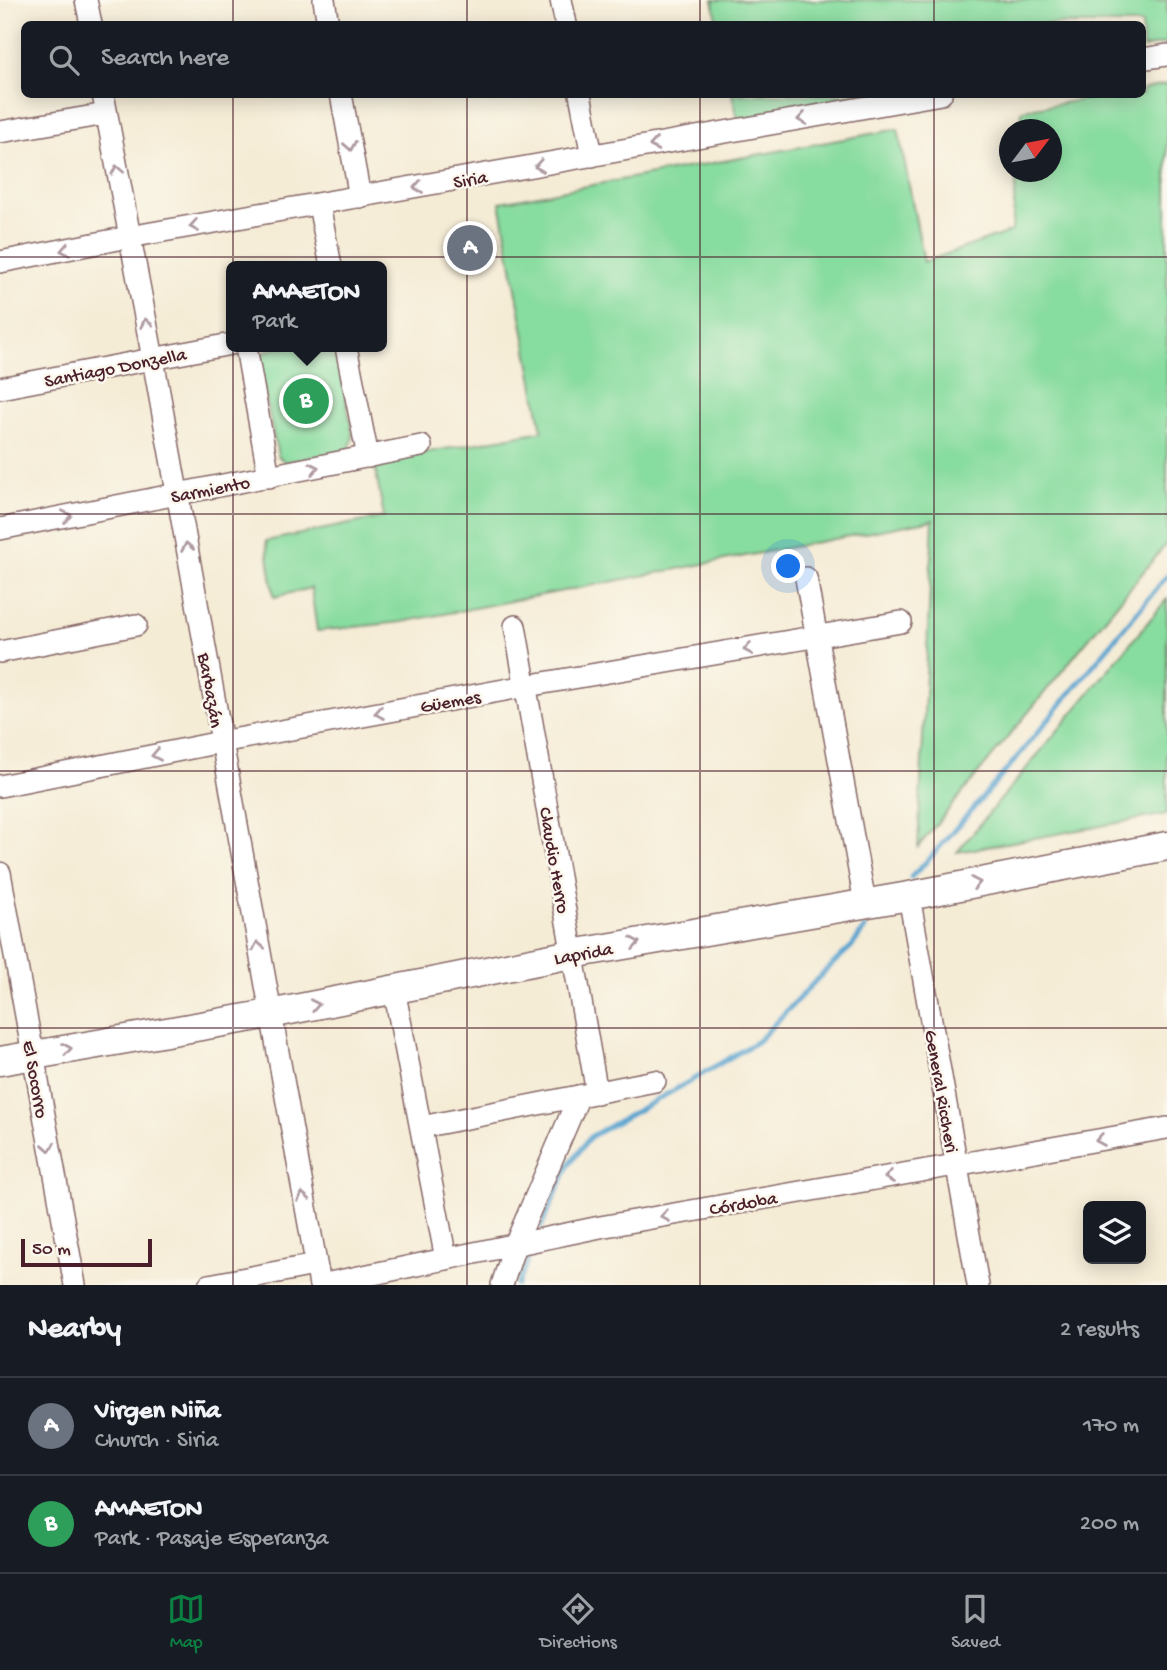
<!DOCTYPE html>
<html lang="en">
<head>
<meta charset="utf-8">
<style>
	body { margin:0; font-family:"Gochi Hand",sans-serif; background:#20242c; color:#f1f3f6 }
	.controls { position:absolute; right:21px; bottom:21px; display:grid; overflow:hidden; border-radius:10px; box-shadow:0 4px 18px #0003 }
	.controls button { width:63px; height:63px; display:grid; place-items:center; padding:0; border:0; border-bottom:2px solid #363941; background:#171b24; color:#f1f3f6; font:35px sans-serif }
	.compass { position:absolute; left:999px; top:119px; width:63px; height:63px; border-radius:50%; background:#171b24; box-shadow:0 4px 18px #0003; rotate:58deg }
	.scale { position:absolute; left:21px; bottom:18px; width:131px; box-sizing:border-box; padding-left:7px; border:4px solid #4a1f2b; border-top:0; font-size:19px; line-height:24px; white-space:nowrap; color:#4a1f2b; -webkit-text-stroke:5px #fbf7ec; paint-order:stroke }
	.you { position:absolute; left:789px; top:567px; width:24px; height:24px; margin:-18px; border:5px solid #fff; border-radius:50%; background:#1a73e8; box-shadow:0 0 0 10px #1a73e833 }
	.badge { display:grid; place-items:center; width:46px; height:46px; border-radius:50%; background:#0b8043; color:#fff; font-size:23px; font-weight:700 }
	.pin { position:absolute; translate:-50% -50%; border:4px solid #fff; box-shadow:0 2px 7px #0006 }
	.popup { position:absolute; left:226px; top:261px; width:161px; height:91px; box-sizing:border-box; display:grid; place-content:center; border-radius:10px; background:#171b24; filter:drop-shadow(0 2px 5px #0005); font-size:23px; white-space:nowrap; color:#9ea1a6 }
	.popup b { font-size:26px; color:#f1f3f6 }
	.popup::after { content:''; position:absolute; left:50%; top:100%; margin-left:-14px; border:14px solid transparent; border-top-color:#171b24 }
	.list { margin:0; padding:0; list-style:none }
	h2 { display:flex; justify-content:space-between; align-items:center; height:91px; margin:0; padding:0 28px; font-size:30px }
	h2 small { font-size:23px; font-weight:400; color:#9ea1a6 }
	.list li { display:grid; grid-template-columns:46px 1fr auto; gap:21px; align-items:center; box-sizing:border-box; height:98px; padding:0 28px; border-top:2px solid #363941 }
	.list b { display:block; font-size:26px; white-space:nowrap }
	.list p { margin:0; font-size:23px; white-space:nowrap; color:#9ea1a6 }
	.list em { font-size:23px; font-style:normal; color:#9ea1a6 }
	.icon { flex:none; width:38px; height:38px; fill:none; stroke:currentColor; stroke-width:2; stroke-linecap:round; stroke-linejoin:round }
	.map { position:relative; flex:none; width:1167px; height:1285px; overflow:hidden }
	.search { position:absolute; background:#171b24; box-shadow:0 4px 18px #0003; left:21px; right:21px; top:21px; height:77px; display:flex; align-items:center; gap:18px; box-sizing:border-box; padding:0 24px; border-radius:10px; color:#9ea1a6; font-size:26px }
	.sheet { height:287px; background:#171b24 }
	nav { display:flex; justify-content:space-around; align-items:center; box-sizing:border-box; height:98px; border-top:2px solid #363941; background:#171b24; font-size:19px; color:#9ea1a6 }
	nav a { display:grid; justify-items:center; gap:4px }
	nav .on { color:#0b8043 }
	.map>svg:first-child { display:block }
	.green { fill:#87dc9f; stroke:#687e65; stroke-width:2 }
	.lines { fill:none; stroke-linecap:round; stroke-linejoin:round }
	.stream { stroke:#56a3cf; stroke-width:5 }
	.street-casing { stroke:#866767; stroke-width:24 }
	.secondary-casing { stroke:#866767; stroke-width:31 }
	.street { stroke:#fff; stroke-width:21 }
	.secondary { stroke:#fff; stroke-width:28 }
	.oneway { stroke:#ae9aa0 }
	.grid { fill:none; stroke:#4a1f2b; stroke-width:2; stroke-opacity:0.55 }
	.labels { text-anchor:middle; stroke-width:5; stroke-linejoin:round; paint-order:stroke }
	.street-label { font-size:19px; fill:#4a1f2b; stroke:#fbf7ec }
</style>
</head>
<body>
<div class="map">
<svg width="1167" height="1285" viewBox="0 0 1167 1285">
	<rect width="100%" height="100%" fill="#fbf7ec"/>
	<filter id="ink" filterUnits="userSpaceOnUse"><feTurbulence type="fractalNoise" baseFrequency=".0143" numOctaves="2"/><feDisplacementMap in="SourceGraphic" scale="14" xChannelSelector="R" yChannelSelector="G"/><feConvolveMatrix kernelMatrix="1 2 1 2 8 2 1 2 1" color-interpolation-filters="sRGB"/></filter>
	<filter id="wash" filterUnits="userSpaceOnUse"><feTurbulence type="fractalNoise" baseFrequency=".00686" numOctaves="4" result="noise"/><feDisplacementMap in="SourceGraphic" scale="28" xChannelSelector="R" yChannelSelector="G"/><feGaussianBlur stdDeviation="1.57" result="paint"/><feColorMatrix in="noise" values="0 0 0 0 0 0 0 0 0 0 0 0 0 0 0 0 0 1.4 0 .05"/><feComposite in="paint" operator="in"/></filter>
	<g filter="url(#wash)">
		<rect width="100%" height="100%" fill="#f5ecd6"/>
		<g class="green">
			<path d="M713 0H1167V43L1143 48 1142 24H718Z"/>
			<path d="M1167 84V543L918 847 933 520 402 622 317 631 311 588 274 597 266 541 384 517 374 462 542 431 500 202 898 129 924 262 1012 231 1017 172H1052V130L1021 129 1022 110 1110 95 1142 94 1143 89Z"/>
			<path d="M732 94 881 95 738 120Z"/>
			<path d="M281 347H335L337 351 353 436 350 447 346 451 285 462 278 456 259 365C260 351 270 349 281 347Z"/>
			<path d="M1167 599V814L957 852Z"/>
		</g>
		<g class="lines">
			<g class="stream">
				<path d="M911 877 929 859 1005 772 1167 576"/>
				<path d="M541 1227 568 1166 590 1137 687 1083 758 1041 824 972 852 946 865 928"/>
				<path d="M517 1285 530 1255"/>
			</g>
		</g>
	</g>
	<g filter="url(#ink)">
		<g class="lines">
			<g class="street-casing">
				<g id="street">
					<path d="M86 0 91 24"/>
					<path d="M324 0 328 24"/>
					<path d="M561 0 566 24"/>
					<path d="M1142 59 1167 55"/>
					<path d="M103 94 153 359 320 1285"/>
					<path d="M341 94 360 197"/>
					<path d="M580 94 592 156"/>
					<path d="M0 132 106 114"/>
					<path d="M319 205 331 266"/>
					<path d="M0 262 129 237 941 94"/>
					<path d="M246 347 269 477"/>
					<path d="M346 347 368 457"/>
					<path d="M0 388 231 344"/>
					<path d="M0 529 421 446"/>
					<path d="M806 578 865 903"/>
					<path d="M515 626 597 1093"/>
					<path d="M0 652 136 625"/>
					<path d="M0 786 221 742 526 686 901 622"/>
					<path d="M0 873 75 1285"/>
					<path d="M909 896 978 1285"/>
					<path d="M394 989 446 1259"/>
					<path d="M421 1127 655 1081"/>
					<path d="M209 1285 315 1265"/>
					<path d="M320 1285 600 1227 1167 1128"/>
					<path d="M502 1285 515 1245 579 1096"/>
				</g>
			</g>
			<g class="secondary-casing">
				<path id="secondary" d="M0 1061 270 1014 572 954 909 896 1167 846"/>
			</g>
			<use href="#street" class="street"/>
			<use href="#secondary" class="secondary"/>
		</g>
		<defs><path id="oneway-chevron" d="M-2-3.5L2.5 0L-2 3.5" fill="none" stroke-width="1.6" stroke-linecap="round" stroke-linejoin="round" transform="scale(1.75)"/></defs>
		<g class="oneway">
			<use href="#oneway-chevron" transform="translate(802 119) rotate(170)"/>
			<use href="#oneway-chevron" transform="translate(654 145) rotate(170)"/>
			<use href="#oneway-chevron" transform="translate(350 146) rotate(80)"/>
			<use href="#oneway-chevron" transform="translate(539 166) rotate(170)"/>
			<use href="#oneway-chevron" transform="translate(117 170) rotate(-101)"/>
			<use href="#oneway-chevron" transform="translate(418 187) rotate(170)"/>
			<use href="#oneway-chevron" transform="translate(194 226) rotate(170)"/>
			<use href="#oneway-chevron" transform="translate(65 250) rotate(169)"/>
			<use href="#oneway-chevron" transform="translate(146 323) rotate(-101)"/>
			<use href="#oneway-chevron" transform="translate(314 468) rotate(-11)"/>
			<use href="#oneway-chevron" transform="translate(67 516) rotate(-11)"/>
			<use href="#oneway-chevron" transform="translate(187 547) rotate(-100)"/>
			<use href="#oneway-chevron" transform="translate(748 649) rotate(170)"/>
			<use href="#oneway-chevron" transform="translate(379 713) rotate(170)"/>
			<use href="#oneway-chevron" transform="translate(156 755) rotate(169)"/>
			<use href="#oneway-chevron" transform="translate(976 883) rotate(-11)"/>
			<use href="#oneway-chevron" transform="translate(635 943) rotate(-10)"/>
			<use href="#oneway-chevron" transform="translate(258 946) rotate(-100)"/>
			<use href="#oneway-chevron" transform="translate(315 1005) rotate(-11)"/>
			<use href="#oneway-chevron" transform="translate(67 1049) rotate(-10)"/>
			<use href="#oneway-chevron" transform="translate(1100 1140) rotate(170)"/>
			<use href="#oneway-chevron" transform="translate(49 1147) rotate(80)"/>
			<use href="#oneway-chevron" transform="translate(889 1177) rotate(170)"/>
			<use href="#oneway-chevron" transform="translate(303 1197) rotate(-100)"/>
			<use href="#oneway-chevron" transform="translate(665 1216) rotate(170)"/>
		</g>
	</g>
	<path class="grid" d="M233 0V24M467 0V24M700 0V24M934 0V24M233 94V1285M467 94V1285M700 94V1285M934 94V1285M0 257H1167M0 514H1167M0 771H1167M0 1028H1167"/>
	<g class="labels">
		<g class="street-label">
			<text transform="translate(470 178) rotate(-10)" y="7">Siria</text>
			<text transform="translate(115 366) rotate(-11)" y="7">Santiago Donzella</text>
			<text transform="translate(210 488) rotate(-11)" y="7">Sarmiento</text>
			<text transform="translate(212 690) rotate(80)" y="7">Barbazán</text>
			<text transform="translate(450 700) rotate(-10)" y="7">Güemes</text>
			<text transform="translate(556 860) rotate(80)" y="7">Claudio Herro</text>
			<text transform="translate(583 952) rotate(-10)" y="7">Laprida</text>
			<text transform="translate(37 1079) rotate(80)" y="7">El Socorro</text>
			<text transform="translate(943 1091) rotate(80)" y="7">General Riccheri</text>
			<text transform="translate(743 1202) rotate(-10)" y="7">Córdoba</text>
		</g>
	</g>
</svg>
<div class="controls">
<button><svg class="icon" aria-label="layers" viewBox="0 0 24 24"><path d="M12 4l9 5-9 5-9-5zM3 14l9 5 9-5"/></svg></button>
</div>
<svg class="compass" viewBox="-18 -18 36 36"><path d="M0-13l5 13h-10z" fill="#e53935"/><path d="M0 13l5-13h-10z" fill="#9ea1a6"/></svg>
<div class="scale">50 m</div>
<div class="you"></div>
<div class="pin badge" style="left:470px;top:248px;background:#6b7280">A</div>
<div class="pin badge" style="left:306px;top:401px;background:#2e9e5b">B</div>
<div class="popup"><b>AMAETON</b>Park</div>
<div class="search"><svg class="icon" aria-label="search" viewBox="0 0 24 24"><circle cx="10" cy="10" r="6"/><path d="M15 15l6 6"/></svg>Search here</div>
</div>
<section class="sheet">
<h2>Nearby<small>2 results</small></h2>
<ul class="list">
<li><span class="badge" style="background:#6b7280">A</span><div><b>Virgen Niña</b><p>Church · Siria</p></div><em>170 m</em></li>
<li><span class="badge" style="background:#2e9e5b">B</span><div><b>AMAETON</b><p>Park · Pasaje Esperanza</p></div><em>200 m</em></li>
</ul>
</section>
<nav>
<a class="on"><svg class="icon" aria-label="map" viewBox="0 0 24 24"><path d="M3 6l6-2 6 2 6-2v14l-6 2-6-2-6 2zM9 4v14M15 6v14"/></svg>Map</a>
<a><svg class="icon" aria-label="directions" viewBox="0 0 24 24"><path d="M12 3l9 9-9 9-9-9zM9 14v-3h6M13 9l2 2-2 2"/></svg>Directions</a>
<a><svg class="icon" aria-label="saved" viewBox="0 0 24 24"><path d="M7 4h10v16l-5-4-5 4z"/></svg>Saved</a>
</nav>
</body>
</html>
